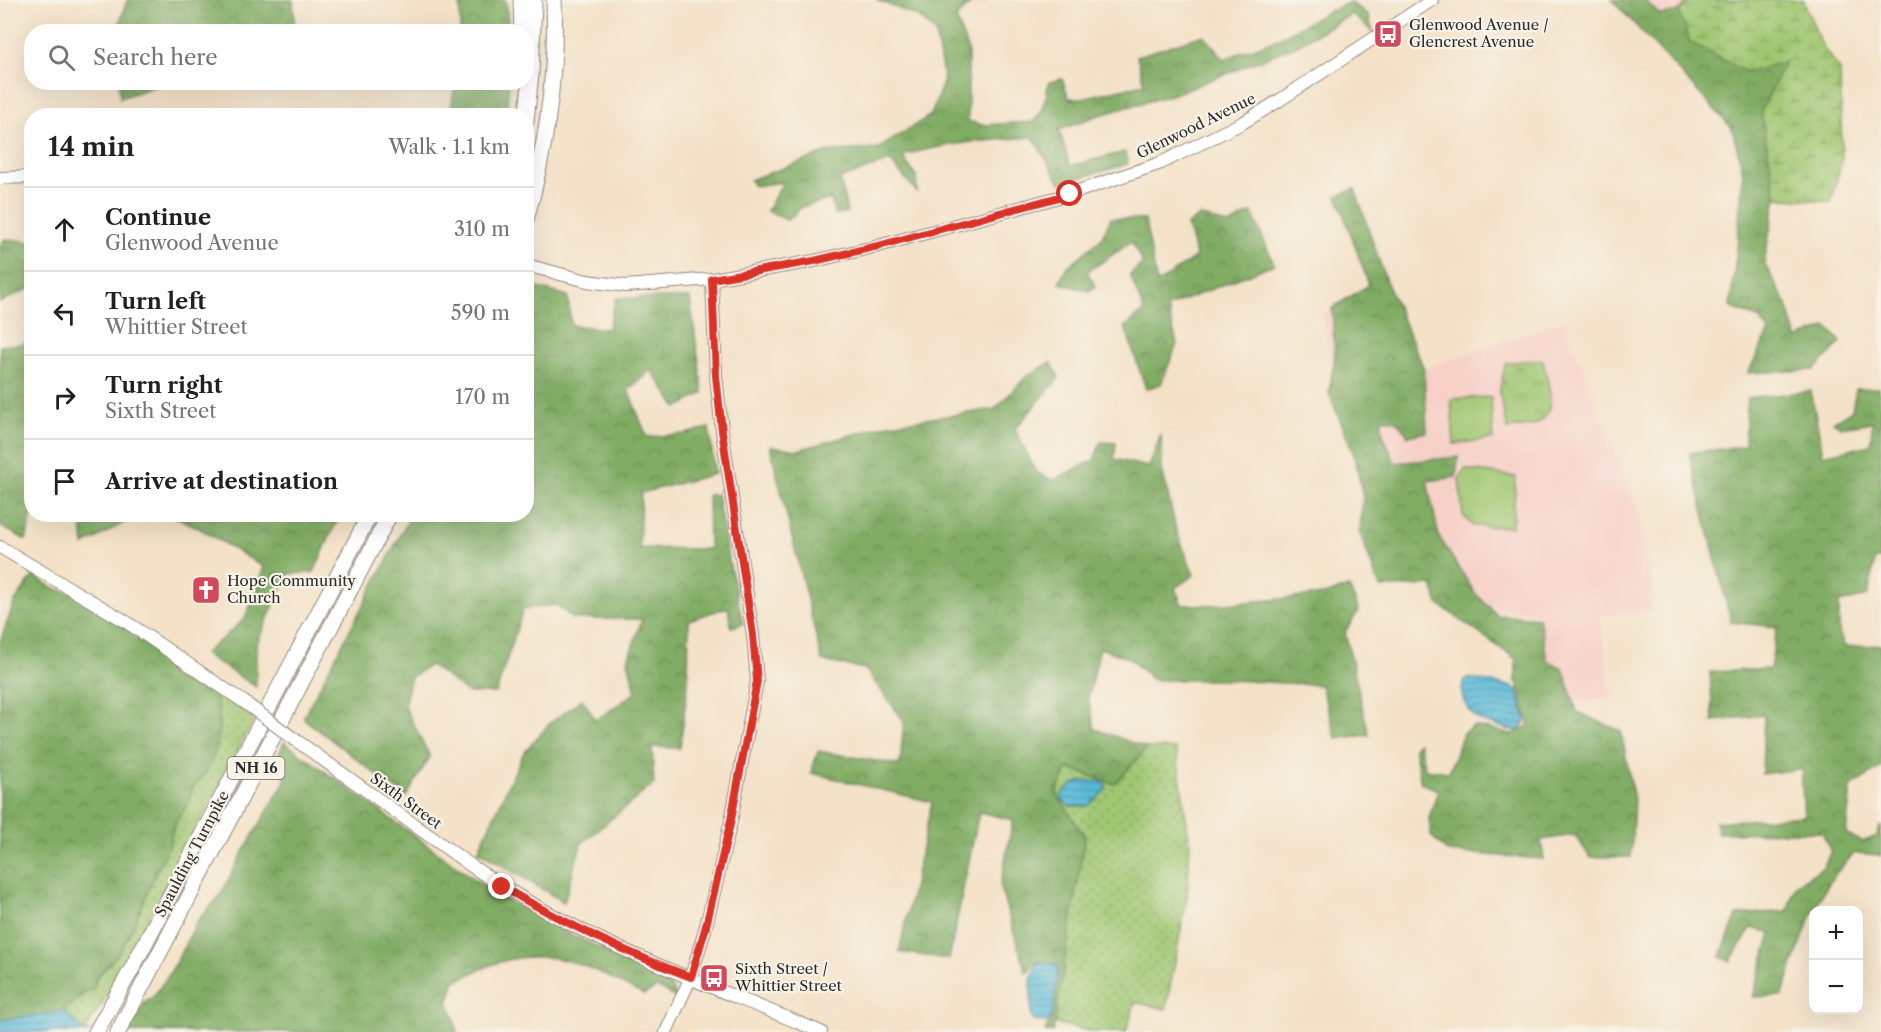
<!DOCTYPE html>
<html lang="en">
<head>
<meta charset="utf-8">
<style>
	body { margin:0; font-family:"Libre Caslon Text",serif; background:#f2f2f2; color:#202124 }
	.controls { position:absolute; right:18px; bottom:18px; display:grid; overflow:hidden; border-radius:12px; box-shadow:0 6px 24px #0002 }
	.controls button { width:54px; height:54px; display:grid; place-items:center; padding:0; border:0; border-bottom:2px solid #e0e0e0; background:#fff; color:#202124; font:30px sans-serif }
	.stop { position:absolute; width:18px; height:18px; margin:-14px; border:4px solid #d93025; border-radius:50%; background:#fff }
	.stop.end { background:#d93025; border-color:#fff; box-shadow:0 2px 6px #0008 }
	.list { margin:0; padding:0; list-style:none }
	h2 { display:flex; justify-content:space-between; align-items:center; height:78px; margin:0; padding:0 24px; font-size:26px }
	h2 small { font-size:20px; font-weight:400; color:#757577 }
	.list li { display:grid; grid-template-columns:39px 1fr auto; gap:18px; align-items:center; box-sizing:border-box; height:84px; padding:0 24px; border-top:2px solid #e0e0e0 }
	.list b { display:block; font-size:22px; white-space:nowrap }
	.list p { margin:0; font-size:20px; white-space:nowrap; color:#757577 }
	.list em { font-size:20px; font-style:normal; color:#757577 }
	.icon { flex:none; width:33px; height:33px; fill:none; stroke:currentColor; stroke-width:2; stroke-linecap:round; stroke-linejoin:round }
	.map { position:relative; flex:none; width:1881px; height:1032px; overflow:hidden }
	.search { position:absolute; background:#fff; box-shadow:0 6px 24px #0002; left:24px; top:24px; width:510px; height:66px; display:flex; align-items:center; gap:15px; box-sizing:border-box; padding:0 21px; border-radius:24px; color:#757577; font-size:22px }
	.panel { position:absolute; background:#fff; box-shadow:0 6px 24px #0002; left:24px; top:108px; width:510px; height:414px; border-radius:24px }
	.map>svg:first-child { display:block }
	.built { fill:#f7d1c8 }
	.grass { fill:url(#grass-dots); stroke:#66794e; stroke-width:1.5 }
	.forest { fill:url(#forest-crowns); stroke:#566c48; stroke-width:1.5 }
	.wetland { fill:url(#wetland-marsh); stroke:#66794e; stroke-width:1.5 }
	.park { fill:url(#park-tufts); stroke:#66794e; stroke-width:1.5 }
	.pitch { fill:#a0c772; stroke:#66794e; stroke-width:1.5 }
	.water { fill:url(#water-rules); stroke:#427282; stroke-width:1.5 }
	.lines { fill:none; stroke-linecap:round; stroke-linejoin:round }
	.secondary-casing { stroke:#90867a; stroke-width:14 }
	.highway-casing { stroke:#90867a; stroke-width:17 }
	.secondary { stroke:#fff; stroke-width:12 }
	.highway { stroke:#fff; stroke-width:15 }
	.secondary-bridge-casing { stroke:#90867a; stroke-width:14; stroke-linecap:butt }
	.secondary-bridge { stroke:#fff; stroke-width:12 }
	.route { stroke:#d93025; stroke-width:8 }
	.labels { text-anchor:middle; stroke-width:4.5; stroke-linejoin:round; paint-order:stroke }
	.shield { fill:#f7f3e8; stroke:#686764; stroke-width:1.5 }
	.shield-label { font-size:14px; font-weight:bold; fill:#2b2b2b }
	.poi-label { font-size:15px; fill:#2b2b2b; stroke:#f7f3e8; text-anchor:start }
	.street-label { font-size:15px; fill:#2b2b2b; stroke:#f7f3e8 }
</style>
</head>
<body>
<div class="map">
<svg width="1881" height="1032" viewBox="0 0 1881 1032">
	<defs>
		<pattern id="grass-dots" width="8" height="8" patternUnits="userSpaceOnUse" patternTransform="scale(1.5)"><rect width="8" height="8" fill="#a0c772"/><path d="M2 2h.1M6 6h.1" fill="none" stroke="#83a25e" stroke-width="1.8" stroke-linecap="round"/></pattern>
		<pattern id="forest-crowns" width="20" height="18" patternUnits="userSpaceOnUse" patternTransform="scale(1.5)"><rect width="20" height="18" fill="#80ac64"/><path d="M2 6a3 3 0 1 1 6 0M12 15a3 3 0 1 1 6 0" fill="none" stroke="#698c53"/></pattern>
		<pattern id="wetland-marsh" width="20" height="14" patternUnits="userSpaceOnUse" patternTransform="scale(1.5)"><rect width="20" height="14" fill="#a0c772"/><path d="M1 5h8M5 5V1M11 12h8M15 12V8" fill="none" stroke="#83a25e"/></pattern>
		<pattern id="park-tufts" width="24" height="20" patternUnits="userSpaceOnUse" patternTransform="scale(1.5)"><rect width="24" height="20" fill="#a0c772"/><path d="M3 7l-1-3M5 7V3M7 7l1-3M15 17l-1-3M17 17v-4M19 17l1-3" fill="none" stroke="#83a25e"/></pattern>
		<pattern id="water-rules" width="6" height="5" patternUnits="userSpaceOnUse" patternTransform="scale(1.5)"><rect width="6" height="5" fill="#5abad9"/><path d="M0 2.5h6" fill="none" stroke="#4b97b0"/></pattern>
	</defs>
	<rect width="100%" height="100%" fill="#f7f3e8"/>
	<filter id="ink" filterUnits="userSpaceOnUse"><feTurbulence type="fractalNoise" baseFrequency=".0167" numOctaves="2"/><feDisplacementMap in="SourceGraphic" scale="12" xChannelSelector="R" yChannelSelector="G"/><feConvolveMatrix kernelMatrix="1 2 1 2 8 2 1 2 1" color-interpolation-filters="sRGB"/></filter>
	<filter id="wash" filterUnits="userSpaceOnUse"><feTurbulence type="fractalNoise" baseFrequency=".008" numOctaves="4" result="noise"/><feDisplacementMap in="SourceGraphic" scale="24" xChannelSelector="R" yChannelSelector="G"/><feGaussianBlur stdDeviation="1.35" result="paint"/><feColorMatrix in="noise" values="0 0 0 0 0 0 0 0 0 0 0 0 0 0 0 0 0 1.4 0 .05"/><feComposite in="paint" operator="in"/></filter>
	<g filter="url(#wash)">
		<rect width="100%" height="100%" fill="#f4e2c8"/>
		<g class="built">
			<path d="M1644 0H1688L1679 12 1660 15Z"/>
			<path d="M1386 281 1424 368 1563 321 1626 477 1641 522 1651 583 1652 611 1600 616 1611 698 1588 701H1551L1538 613 1438 604 1432 585 1380 588 1322 314Z"/>
		</g>
		<g class="grass">
			<path d="M213 689 254 720 106 997 84 1031 64 1011 81 996 94 988 97 977 119 952 132 929 156 872 169 846 175 822 186 807 193 787 205 775 219 736V711Z"/>
			<path d="M1147 748 1176 749 1190 844 1187 897 1166 1009 1135 1002 1126 1032H1094L1054 1023 1085 837 1056 794 1067 768 1114 784Z"/>
		</g>
		<g class="forest">
			<path d="M127 0H293L295 29 291 32 117 31Z"/>
			<path d="M460 0H506L509 31H460Z"/>
			<path d="M877 0H987L972 2 956 18 968 51V121L982 125 1033 122 1043 109 1049 82 1062 79 1069 98H1082L1144 84 1137 56 1204 35 1224 59 1278 39 1323 14 1350 2 1368 15 1373 32 1352 14 1297 45 1231 72 1174 94 1096 116 1059 130 1070 166 1125 152 1128 164 1060 183 1033 137C989 140 945 143 902 156L916 176 917 192 890 161 840 179 847 212 835 215 831 199 802 207 787 220 767 211 783 182 754 186 750 180 831 151 878 149 931 115 944 80 935 32 919 17Z"/>
			<path d="M1612 0H1644L1660 15 1679 12 1690 42 1786 60 1761 112 1776 197 1764 263 1787 305 1797 339 1827 327 1841 342 1814 370 1748 373 1769 331 1758 318 1730 307 1737 248 1743 172 1732 128Z"/>
			<path d="M119 82H165V83L120 98Z"/>
			<path d="M455 83H509L506 115H450Z"/>
			<path d="M1355 189 1386 281 1424 369 1427 432 1408 436 1397 421 1382 418V432L1395 463 1458 457 1456 477 1427 481 1439 537 1474 592 1497 615 1539 618 1547 660 1563 668 1577 712 1621 731 1634 800 1631 857H1590L1575 835 1541 840 1544 859 1448 852 1431 836 1429 818 1438 790 1421 783 1414 747 1419 743 1425 769 1449 772 1463 733 1474 726 1513 734 1527 727 1528 721 1516 680V659L1438 604 1432 585 1380 588 1360 533 1363 496 1355 457 1329 393 1335 356 1332 308 1369 285 1337 196Z"/>
			<path d="M1252 212 1274 264 1167 307 1177 344 1161 384 1146 389 1125 327 1144 311 1130 275 1143 263 1132 242 1087 272 1096 286 1089 291 1059 283 1066 268 1101 239 1111 218 1145 220 1157 284 1196 256 1187 225 1200 216 1229 225Z"/>
			<path d="M5 239 31 242V288L0 302V245Z"/>
			<path d="M527 285 568 296 571 325 608 329 616 298H690L703 393 677 408 651 370 628 390 647 437 685 434 709 428 715 474 641 493 639 548 709 549 708 495 717 494 726 548 743 624 731 627 728 607 689 620 688 681 680 748 652 747 654 784 581 844 564 902 478 851 523 754 549 724 582 699 596 720 636 692 628 660 642 619H573L557 605 523 609 496 693H468L430 665 411 677 404 705 430 757 406 797 303 718 411 515 526 514Z"/>
			<path d="M31 335 32 515 26 540 0 526V346L23 344Z"/>
			<path d="M1051 362 1059 378 1015 429 1036 472 1053 480 1094 460 1101 442 1116 443 1114 459 1149 467 1161 434 1162 469 1176 530 1194 575 1175 588 1182 605H1213L1324 595 1349 587 1359 610 1345 632 1369 735 1336 738 1321 685 1232 680H1153L1129 658 1100 648 1088 698 1095 729 1147 748 1115 784 1068 768 1056 793 1085 837 1053 1032H1045L1052 1017 1058 972 1057 965 1038 962 1026 972 1000 887 1013 820 979 812 949 959 899 952 932 802 811 773 818 751 900 765 904 721 865 669 822 661 770 446 798 450 890 424 995 409 1027 376Z"/>
			<path d="M1878 388 1881 407V559H1875L1868 596 1839 603V632L1845 647 1881 645V767L1851 787 1846 834 1862 842 1877 836 1881 825V857L1880 855 1855 853C1814 889 1800 947 1782 996L1753 997 1771 933 1751 928 1730 961 1720 957 1737 915 1787 911 1796 885 1823 867 1831 852 1822 832 1718 833 1716 822 1804 816 1801 769 1762 774 1764 715 1713 721 1710 672 1770 669 1777 627 1731 622 1689 453 1745 446 1747 398 1811 391 1823 455 1870 445 1873 422 1841 427 1833 422 1852 410 1856 389Z"/>
			<path d="M81 515V514L138 515 84 545Z"/>
			<path d="M172 515H342L335 525 314 572 288 574 256 645V687L204 654 245 619 264 567 199 528Z"/>
			<path d="M33 576 54 588 77 595 213 689 219 711V736L215 753 205 775 193 787 186 807 175 822 169 846 156 872 132 929 119 952 97 977 94 988 81 996 64 1011 0 1022V642L14 603Z"/>
			<path d="M284 742 497 895 570 934 666 979 678 999 657 987 644 995C595 971 564 948 507 960 489 964 471 974 455 981L448 1003 453 1013 457 1032H127L146 1001 153 997 170 973 198 920 219 897 243 852 286 780 276 762Z"/>
		</g>
		<path class="wetland" d="M1688 0H1803L1823 48 1840 70 1842 159 1831 202 1776 197 1761 112 1785 61 1747 73 1690 42 1679 12Z"/>
		<path class="park" d="M1542 359C1547 377 1560 413 1536 424 1529 427 1516 427 1508 429L1499 392 1506 363Z"/>
		<g class="pitch">
			<path d="M1491 397 1493 439 1454 444 1451 399Z"/>
			<path d="M1465 469 1516 477 1512 527 1473 526 1463 515 1459 479Z"/>
		</g>
		<g class="water">
			<path d="M1468 678 1513 687 1517 691 1526 719 1521 729 1515 731C1497 724 1477 726 1467 707 1461 697 1461 691 1464 680Z"/>
			<path d="M1082 781H1100L1106 785V790L1088 806H1070L1062 800V794L1072 785Z"/>
			<path d="M1038 962 1057 965 1058 972 1052 1017 1047 1022 1034 1021 1031 1016V980Z"/>
			<path d="M64 1011 84 1031 92 1032H0V1022L2 1020Z"/>
		</g>
	</g>
	<g filter="url(#ink)">
		<g class="lines">
			<g class="secondary-casing">
				<g id="secondary">
					<path d="M0 178 32 177"/>
					<path d="M526 265 587 281 626 286 712 279 814 261 878 246 1070 194 1161 163 1244 122 1280 100 1432 0"/>
					<path d="M0 547 125 621 244 702"/>
					<path d="M297 741 473 867C579 940 703 982 821 1032"/>
					<path d="M666 1032 691 977 706 926 731 821 757 681 753 635 722 431 716 376 712 279"/>
				</g>
			</g>
			<g class="highway-casing">
				<g id="highway">
					<path d="M521 0 522 32"/>
					<path d="M526 121 531 74 534 0"/>
					<path d="M526 220C546 149 557 74 554 0"/>
					<path d="M96 1032 129 974 370 514"/>
					<path d="M118 1032 390 514"/>
				</g>
			</g>
			<use href="#secondary" class="secondary"/>
			<use href="#highway" class="highway"/>
			<g class="secondary-bridge-casing">
				<path id="secondary-bridge" d="M244 702 297 741"/>
			</g>
			<use href="#secondary-bridge" class="secondary-bridge"/>
		</g>
	</g>
	<g class="lines" filter="url(#ink)">
		<path class="route" d="M502 887C563 922 625 953 691 977L706 926 731 820 757 681 753 635 722 431 716 376 712 279 814 261 878 246 1070 194"/>
	</g>
	<defs>
		<g id="bus-square" transform="scale(1.5)"><rect x="-9" y="-9" width="18" height="18" rx="4" fill="#d1495b" stroke="#f7f3e8"/><path d="M-5-6H5V4H4V6H2V4H-2V6H-4V4H-5ZM-3.5-4V0h7V-4ZM-3.5 1.2v1.5H-2V1.2ZM2 1.2v1.5H3.5V1.2Z" fill="#fff"/></g>
		<g id="church-square" transform="scale(1.5)"><rect x="-9" y="-9" width="18" height="18" rx="4" fill="#d1495b" stroke="#f7f3e8"/><path d="M-1.2-6h2.4v3.5h3.3v2.4h-3.3V6h-2.4V-.1h-3.3v-2.4h3.3Z" fill="#fff"/></g>
	</defs>
	<g fill-rule="evenodd">
		<use href="#bus-square" x="1388" y="34"/>
		<use href="#church-square" x="206" y="590"/>
		<use href="#bus-square" x="714" y="978"/>
	</g>
	<g class="labels">
		<rect class="shield" x="227.5" y="757" width="57" height="22" rx="4.5"/>
		<g class="shield-label">
			<text x="256" y="773">NH 16</text>
		</g>
		<g class="poi-label">
			<text x="1409" y="30">Glenwood Avenue /<tspan x="1409" dy="17">Glencrest Avenue</tspan></text>
			<text x="227" y="586">Hope Community<tspan x="227" dy="17">Church</tspan></text>
			<text x="735" y="974">Sixth Street /<tspan x="735" dy="17">Whittier Street</tspan></text>
		</g>
		<g class="street-label">
			<text transform="translate(1196 126) rotate(-26)" y="5">Glenwood Avenue</text>
			<text transform="translate(406 801) rotate(36)" y="5">Sixth Street</text>
			<text transform="translate(192 854) rotate(-62)" y="5">Spaulding Turnpike</text>
		</g>
	</g>
</svg>
<div class="controls">
<button>+</button>
<button>−</button>
</div>
<div class="stop" style="left:1070px;top:194px"></div>
<div class="stop end" style="left:502px;top:887px"></div>
<div class="search"><svg class="icon" aria-label="search" viewBox="0 0 24 24"><circle cx="10" cy="10" r="6"/><path d="M15 15l6 6"/></svg>Search here</div>
<section class="panel">
<h2>14 min<small>Walk · 1.1 km</small></h2>
<ul class="list">
<li><svg class="icon" aria-label="ahead" viewBox="0 0 24 24"><path d="M12 20V5M6 11l6-6 6 6"/></svg><div><b>Continue</b><p>Glenwood Avenue</p></div><em>310 m</em></li>
<li><svg class="icon" aria-label="left" viewBox="0 0 24 24"><path d="M17 20v-9H6M10 6l-5 5 5 5"/></svg><div><b>Turn left</b><p>Whittier Street</p></div><em>590 m</em></li>
<li><svg class="icon" aria-label="right" viewBox="0 0 24 24"><path d="M7 20v-9h11M14 6l5 5-5 5"/></svg><div><b>Turn right</b><p>Sixth Street</p></div><em>170 m</em></li>
<li><svg class="icon" aria-label="arrive" viewBox="0 0 24 24"><path d="M6 21V4h12l-3 4 3 4H6"/></svg><div><b>Arrive at destination</b></div></li>
</ul>
</section>
</div>
</body>
</html>
